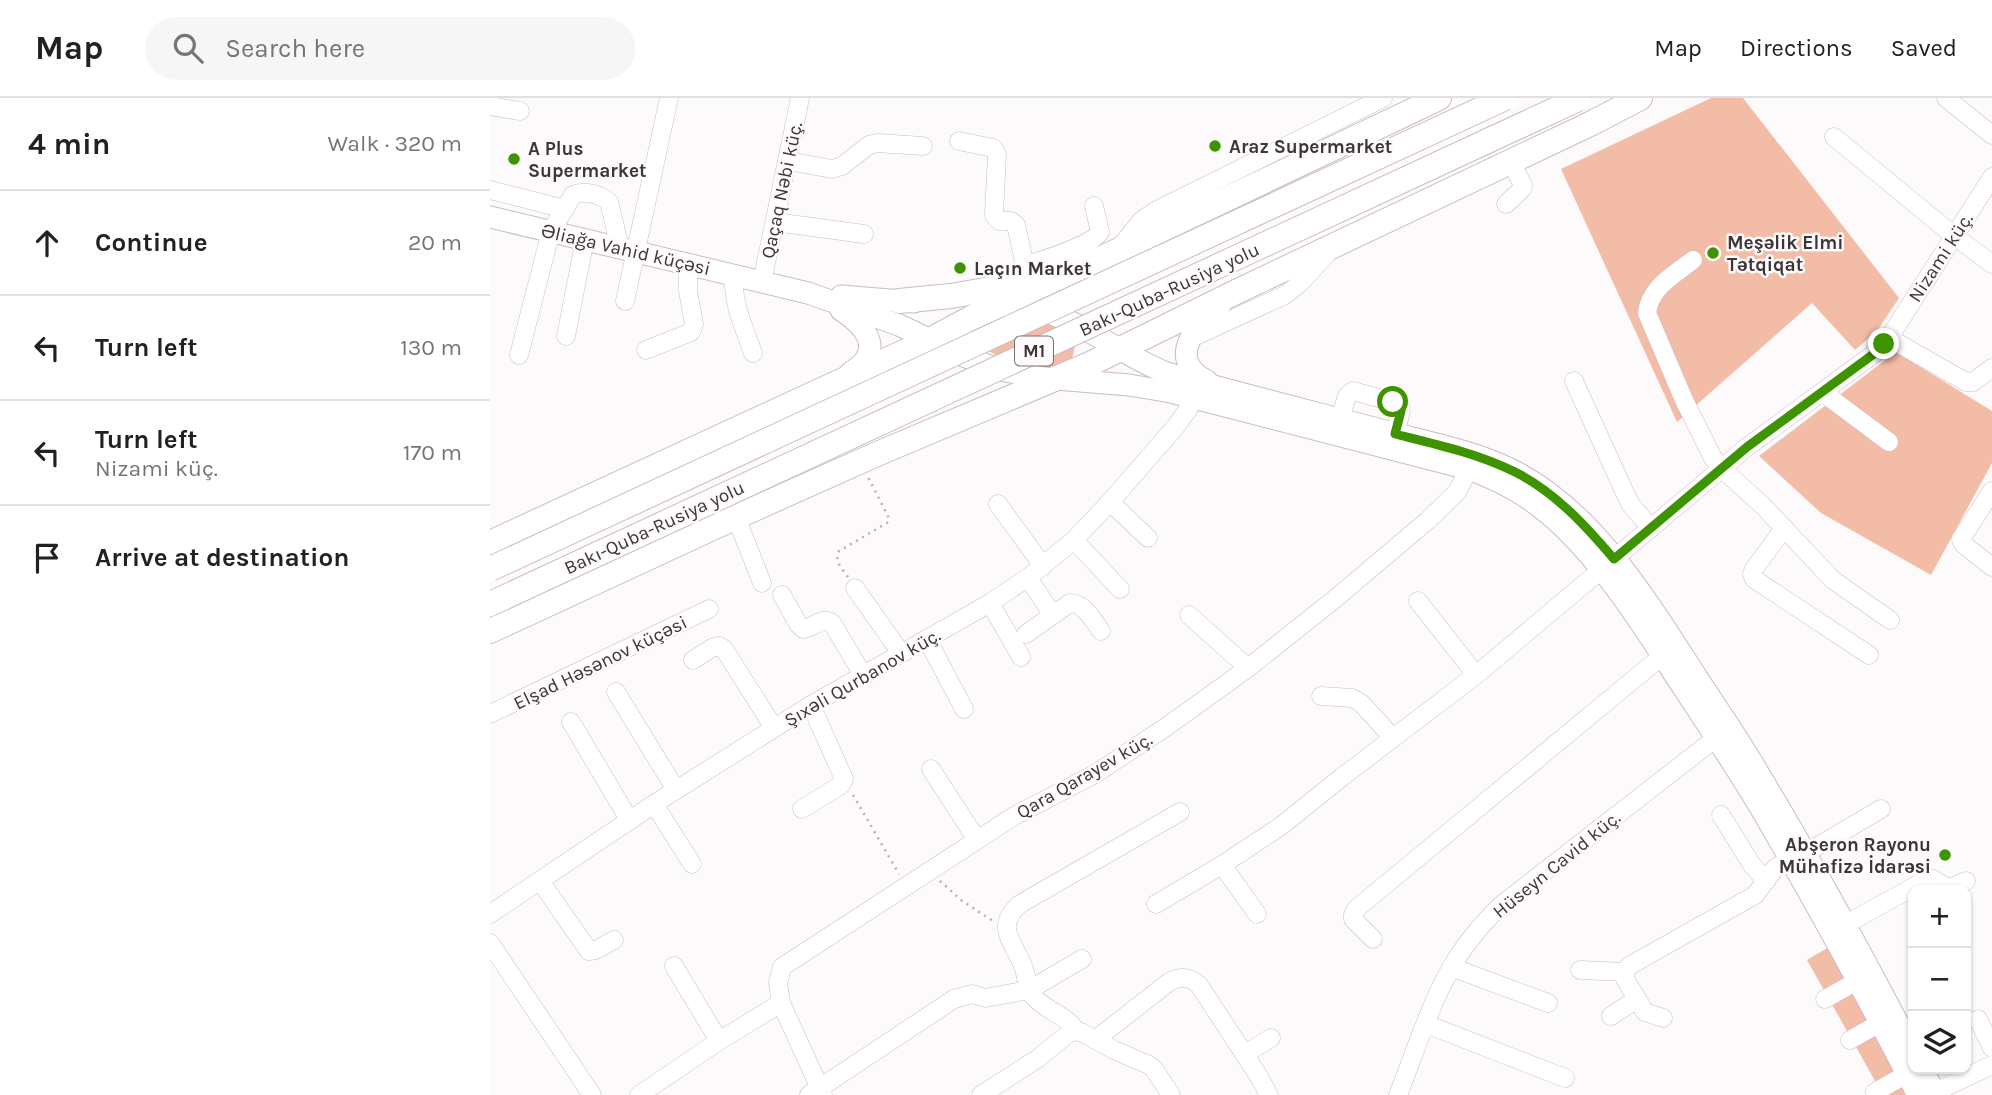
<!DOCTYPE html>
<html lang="en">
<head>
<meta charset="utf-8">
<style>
	body { margin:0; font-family:Karla,sans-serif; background:#f6f6f6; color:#202124 }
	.controls { position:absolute; right:21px; bottom:21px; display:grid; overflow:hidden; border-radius:14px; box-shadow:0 2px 5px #0004 }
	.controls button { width:63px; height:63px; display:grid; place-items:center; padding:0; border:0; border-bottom:2px solid #e0e0e0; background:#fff; color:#202124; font:35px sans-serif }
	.stop { position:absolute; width:21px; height:21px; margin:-16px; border:5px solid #3d9300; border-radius:50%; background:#fff }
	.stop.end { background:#3d9300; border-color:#fff; box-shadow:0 2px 7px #0008 }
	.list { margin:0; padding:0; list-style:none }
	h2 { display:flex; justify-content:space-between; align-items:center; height:91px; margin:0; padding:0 28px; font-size:30px }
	h2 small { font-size:23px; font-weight:400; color:#757577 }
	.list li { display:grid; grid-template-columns:46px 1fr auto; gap:21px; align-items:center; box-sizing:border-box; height:105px; padding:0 28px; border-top:2px solid #e0e0e0 }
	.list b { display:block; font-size:26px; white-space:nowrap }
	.list p { margin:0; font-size:23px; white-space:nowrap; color:#757577 }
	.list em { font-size:23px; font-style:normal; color:#757577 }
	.icon { flex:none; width:38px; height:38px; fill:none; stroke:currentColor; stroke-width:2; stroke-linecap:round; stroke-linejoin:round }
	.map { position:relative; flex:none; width:1502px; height:997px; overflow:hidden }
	header { display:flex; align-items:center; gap:42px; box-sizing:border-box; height:98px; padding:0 35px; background:#fff; border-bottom:2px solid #e0e0e0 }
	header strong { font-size:33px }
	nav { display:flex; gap:38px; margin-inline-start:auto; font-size:24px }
	.search { width:490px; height:63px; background:#f6f6f6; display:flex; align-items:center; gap:18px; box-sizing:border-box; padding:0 24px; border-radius:38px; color:#757577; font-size:26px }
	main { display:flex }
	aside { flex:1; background:#fff }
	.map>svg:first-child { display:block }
	.green { fill:#f3bca7 }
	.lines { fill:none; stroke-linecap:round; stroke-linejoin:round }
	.minor-casing { stroke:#cbbbc5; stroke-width:19 }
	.major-casing { stroke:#cbbbc5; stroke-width:23 }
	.highway-casing { stroke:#cbbbc5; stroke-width:26 }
	.path { stroke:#b5b0b3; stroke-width:2.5; stroke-dasharray:2 5; stroke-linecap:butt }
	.minor { stroke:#fff; stroke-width:18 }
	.major { stroke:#fff; stroke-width:21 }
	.highway { stroke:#fff; stroke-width:24 }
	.highway-bridge-casing { stroke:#cbbbc5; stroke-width:26; stroke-linecap:butt }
	.highway-bridge { stroke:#fff; stroke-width:24 }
	.route { stroke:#3d9300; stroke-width:9 }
	.poi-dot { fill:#3d9300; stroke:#fdfafc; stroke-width:2.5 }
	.labels { text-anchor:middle; stroke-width:5; stroke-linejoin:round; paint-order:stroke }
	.shield { fill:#fdfafc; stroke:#767074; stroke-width:2 }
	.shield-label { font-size:18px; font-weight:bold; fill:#3c353a }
	.poi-label { font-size:19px; font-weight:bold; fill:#3c353a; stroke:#fdfafc; text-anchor:start }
	.street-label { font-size:19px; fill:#3c353a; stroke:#fdfafc }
</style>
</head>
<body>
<header>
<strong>Map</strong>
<div class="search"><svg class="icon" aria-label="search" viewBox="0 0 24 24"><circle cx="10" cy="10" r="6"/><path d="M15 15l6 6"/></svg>Search here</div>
<nav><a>Map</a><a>Directions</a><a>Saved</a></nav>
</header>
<main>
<aside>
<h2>4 min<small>Walk · 320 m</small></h2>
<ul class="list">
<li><svg class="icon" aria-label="ahead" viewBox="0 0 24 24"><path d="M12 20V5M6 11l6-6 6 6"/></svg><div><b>Continue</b></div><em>20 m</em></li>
<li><svg class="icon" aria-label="left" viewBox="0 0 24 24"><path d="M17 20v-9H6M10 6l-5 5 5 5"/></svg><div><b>Turn left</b></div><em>130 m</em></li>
<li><svg class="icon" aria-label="left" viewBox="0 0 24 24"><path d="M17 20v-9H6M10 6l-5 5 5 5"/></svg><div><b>Turn left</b><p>Nizami küç.</p></div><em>170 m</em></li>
<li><svg class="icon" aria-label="arrive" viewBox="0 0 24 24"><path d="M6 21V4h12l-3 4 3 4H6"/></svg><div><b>Arrive at destination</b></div></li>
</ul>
</aside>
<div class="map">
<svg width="1502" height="997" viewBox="0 0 1502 997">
	<rect width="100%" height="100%" fill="#fdfafc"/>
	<g class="green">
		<path d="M1221 0H1253L1409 200 1387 233 1365 252 1322 205 1187 324 1071 71Z"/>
		<path d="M520 217 566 227 585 248 582 262C576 264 571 267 566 268 545 273 511 262 494 250L489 233C496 220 507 219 520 217Z"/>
		<path d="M1406 254 1502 313V365L1441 477 1331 415 1269 358Z"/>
		<path d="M1339 849 1416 997H1393L1317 862Z"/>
	</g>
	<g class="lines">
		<g class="minor-casing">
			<g id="minor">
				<path d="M1456 0 1502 37"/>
				<path d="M0 8 30 13"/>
				<path d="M1344 39 1463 137 1502 166"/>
				<path d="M469 43 503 50 507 56 504 117 509 123H521L526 127 535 168 530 186"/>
				<path d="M298 63 342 71 352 68 379 47 387 45 433 48"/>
				<path d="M0 92 75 111"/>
				<path d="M1016 106 1032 91 1033 87 1021 64"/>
				<path d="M285 124 374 136"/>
				<path d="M631 148 651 123 665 113 893 0"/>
				<path d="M1203 162C1184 177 1160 189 1157 215L1194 302 1223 360 1231 370 1272 407 1343 482 1400 522"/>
				<path d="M535 168C552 162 601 148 610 134L604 108"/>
				<path d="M244 177C242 205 254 229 263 255"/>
				<path d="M272 184 310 0"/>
				<path d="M135 203 179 0"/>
				<path d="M76 238 95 141"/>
				<path d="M1399 240 1476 284H1483L1502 270"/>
				<path d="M699 241 795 197 809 186 837 156"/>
				<path d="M156 252 201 234 204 226 198 193V166"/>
				<path d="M29 257 61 133 83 97C94 92 110 96 119 104L130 149"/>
				<path d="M1084 283 1135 395 1141 407 1161 430"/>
				<path d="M1332 294 1399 344"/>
				<path d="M850 321 857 298 863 293 903 304 910 308 911 313 905 336"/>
				<path d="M1502 393 1471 441 1473 446 1502 469"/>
				<path d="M620 404 658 440"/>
				<path d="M508 406 553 468"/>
				<path d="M246 419 272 485"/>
				<path d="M1294 430 1264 471 1262 476 1264 481 1379 557"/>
				<path d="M584 442 630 491"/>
				<path d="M538 480 563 517"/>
				<path d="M365 490 411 555"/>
				<path d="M292 497 308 526 313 531C324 530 332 518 342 525L373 577"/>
				<path d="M928 503 986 577"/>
				<path d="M500 505 531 559"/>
				<path d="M699 517 758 570"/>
				<path d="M536 536 580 505C594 505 603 522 611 533"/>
				<path d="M437 541 474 611"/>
				<path d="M203 562 222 550 229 548 234 551 284 630"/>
				<path d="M126 594 186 692"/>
				<path d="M831 598 862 600 871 605 903 640"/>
				<path d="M0 616 219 511"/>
				<path d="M81 624 140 723"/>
				<path d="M441 671 487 742"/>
				<path d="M164 706 202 766"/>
				<path d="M312 711 351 687 354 681 321 607"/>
				<path d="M1231 717 1262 767 1276 783"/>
				<path d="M1316 755 1391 711"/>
				<path d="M732 767 767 816"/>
				<path d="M50 783 99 853 106 852 124 842"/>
				<path d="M666 806 732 767 791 728 852 679 986 577 1257 349 1385 255 1399 240 1502 79"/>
				<path d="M0 816 164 706 321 607 500 505 540 478 584 442 620 404 687 327 699 310 703 299"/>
				<path d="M1356 826 1438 781H1443C1461 791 1456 792 1476 783"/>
				<path d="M883 841 863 821V817L866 811 1172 558"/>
				<path d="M0 845 102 997"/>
				<path d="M184 868 229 943"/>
				<path d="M961 869 1058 905"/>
				<path d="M1090 872 1135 874"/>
				<path d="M1335 901 1367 883"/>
				<path d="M1121 918 1147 901"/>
				<path d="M1173 920 1155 914 1135 881V874L1139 868 1265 797 1285 770 1300 762"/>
				<path d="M1488 921 1502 950"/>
				<path d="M936 926 1075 980"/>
				<path d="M586 933C577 917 556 913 544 899 537 890 537 879 533 868 523 843 504 829 530 806L690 714"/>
				<path d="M605 942 679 884C690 878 699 878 709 887L768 977 779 997"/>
				<path d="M1360 942 1390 925"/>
				<path d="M755 956 781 940"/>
				<path d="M1385 994 1417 976"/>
				<path d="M1445 994 1502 967"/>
				<path d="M149 997 229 943 291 905"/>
				<path d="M319 997 464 901 482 896 495 900 539 892 592 861"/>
				<path d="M333 997 291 905 288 885 292 869 524 718 605 676 676 629 758 570 846 500 937 423 967 394 979 371"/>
				<path d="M491 997 547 961 579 935 586 933 593 935 624 952 659 967 664 971 681 997"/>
				<path d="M908 997C924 957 939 909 960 872 973 848 991 827 1010 808L1226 640"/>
			</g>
		</g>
		<g class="major-casing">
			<g id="major">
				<path d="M0 119 318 195 409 227 476 259 510 272 554 280 639 287 681 294 979 371C1016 385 1044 401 1073 429 1122 476 1159 538 1196 594 1225 638 1255 682 1281 728 1332 816 1381 906 1428 997"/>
				<path d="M351 198 424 204"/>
				<path d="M505 208C520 208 535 208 549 212 595 224 632 258 677 275 748 295 819 313 891 332 935 344 983 352 1024 373 1105 414 1160 507 1208 581 1228 612 1250 643 1269 676 1324 767 1374 860 1423 954"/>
				<path d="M351 212C365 221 388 240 377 259 374 266 366 271 360 275"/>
				<path d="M717 283C675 262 706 226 730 207"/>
				<path d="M1432 971 1446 997"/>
			</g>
		</g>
		<g class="highway-casing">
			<g id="highway">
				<path d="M409 203 461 198 535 185"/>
				<path d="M0 445 440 242 481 220 627 153 949 0"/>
				<path d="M0 533 246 419 387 356 600 266 748 193 1100 26 1150 0"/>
			</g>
		</g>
		<g class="path">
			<path d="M358 479C352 471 344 463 349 453L397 425 399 420 378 379"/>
			<path d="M363 697 409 776"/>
			<path d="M450 783 471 802 503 823"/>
		</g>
		<use href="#minor" class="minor"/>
		<use href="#major" class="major"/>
		<use href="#highway" class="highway"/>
		<g class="highway-bridge-casing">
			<g id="highway-bridge">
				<path d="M0 471 1015 0"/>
				<path d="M0 506 1088 1"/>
			</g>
		</g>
		<use href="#highway-bridge" class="highway-bridge"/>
	</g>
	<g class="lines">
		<path class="route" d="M903 304 910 308 911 313 905 336C945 346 986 355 1023 373 1064 393 1095 427 1124 461L1257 349 1385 255 1394 246"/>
	</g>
	<g class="poi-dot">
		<circle cx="725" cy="48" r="7"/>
		<circle cx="24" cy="61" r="7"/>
		<circle cx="1223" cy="155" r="7"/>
		<circle cx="470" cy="170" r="7"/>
		<circle cx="1455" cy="757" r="7"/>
	</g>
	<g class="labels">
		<rect class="shield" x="525" y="238.5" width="38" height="29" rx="5"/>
		<g class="shield-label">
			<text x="544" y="259">M1</text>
		</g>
		<g class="poi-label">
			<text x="739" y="55">Araz Supermarket</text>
			<text x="38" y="57">A Plus<tspan x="38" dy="22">Supermarket</tspan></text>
			<text x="1237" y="151">Meşəlik Elmi<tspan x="1237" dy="22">Tətqiqat</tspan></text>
			<text x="484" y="177">Laçın Market</text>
			<text x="1441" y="753" text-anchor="end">Abşeron Rayonu<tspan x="1441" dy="22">Mühafizə İdarəsi</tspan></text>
		</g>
		<g class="street-label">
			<text transform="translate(291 92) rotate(-78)" y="7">Qaçaq Nəbi küç.</text>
			<text transform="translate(136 151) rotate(13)" y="7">Əliağa Vahid küçəsi</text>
			<text transform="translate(1450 159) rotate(-57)" y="7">Nizami küç.</text>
			<text transform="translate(679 191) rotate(-25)" y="7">Bakı-Quba-Rusiya yolu</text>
			<text transform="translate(164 429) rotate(-25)" y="7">Bakı-Quba-Rusiya yolu</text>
			<text transform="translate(110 564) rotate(-26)" y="7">Elşad Həsənov küçəsi</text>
			<text transform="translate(372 579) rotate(-30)" y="7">Şıxəli Qurbanov küç.</text>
			<text transform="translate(594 677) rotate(-30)" y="7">Qara Qarayev küç.</text>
			<text transform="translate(1066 766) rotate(-39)" y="7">Hüseyn Cavid küç.</text>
		</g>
	</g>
</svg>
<div class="controls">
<button>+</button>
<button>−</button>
<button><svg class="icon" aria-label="layers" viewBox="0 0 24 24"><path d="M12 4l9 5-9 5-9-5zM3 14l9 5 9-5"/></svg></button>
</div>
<div class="stop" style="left:903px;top:304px"></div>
<div class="stop end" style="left:1394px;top:246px"></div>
</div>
</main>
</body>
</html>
